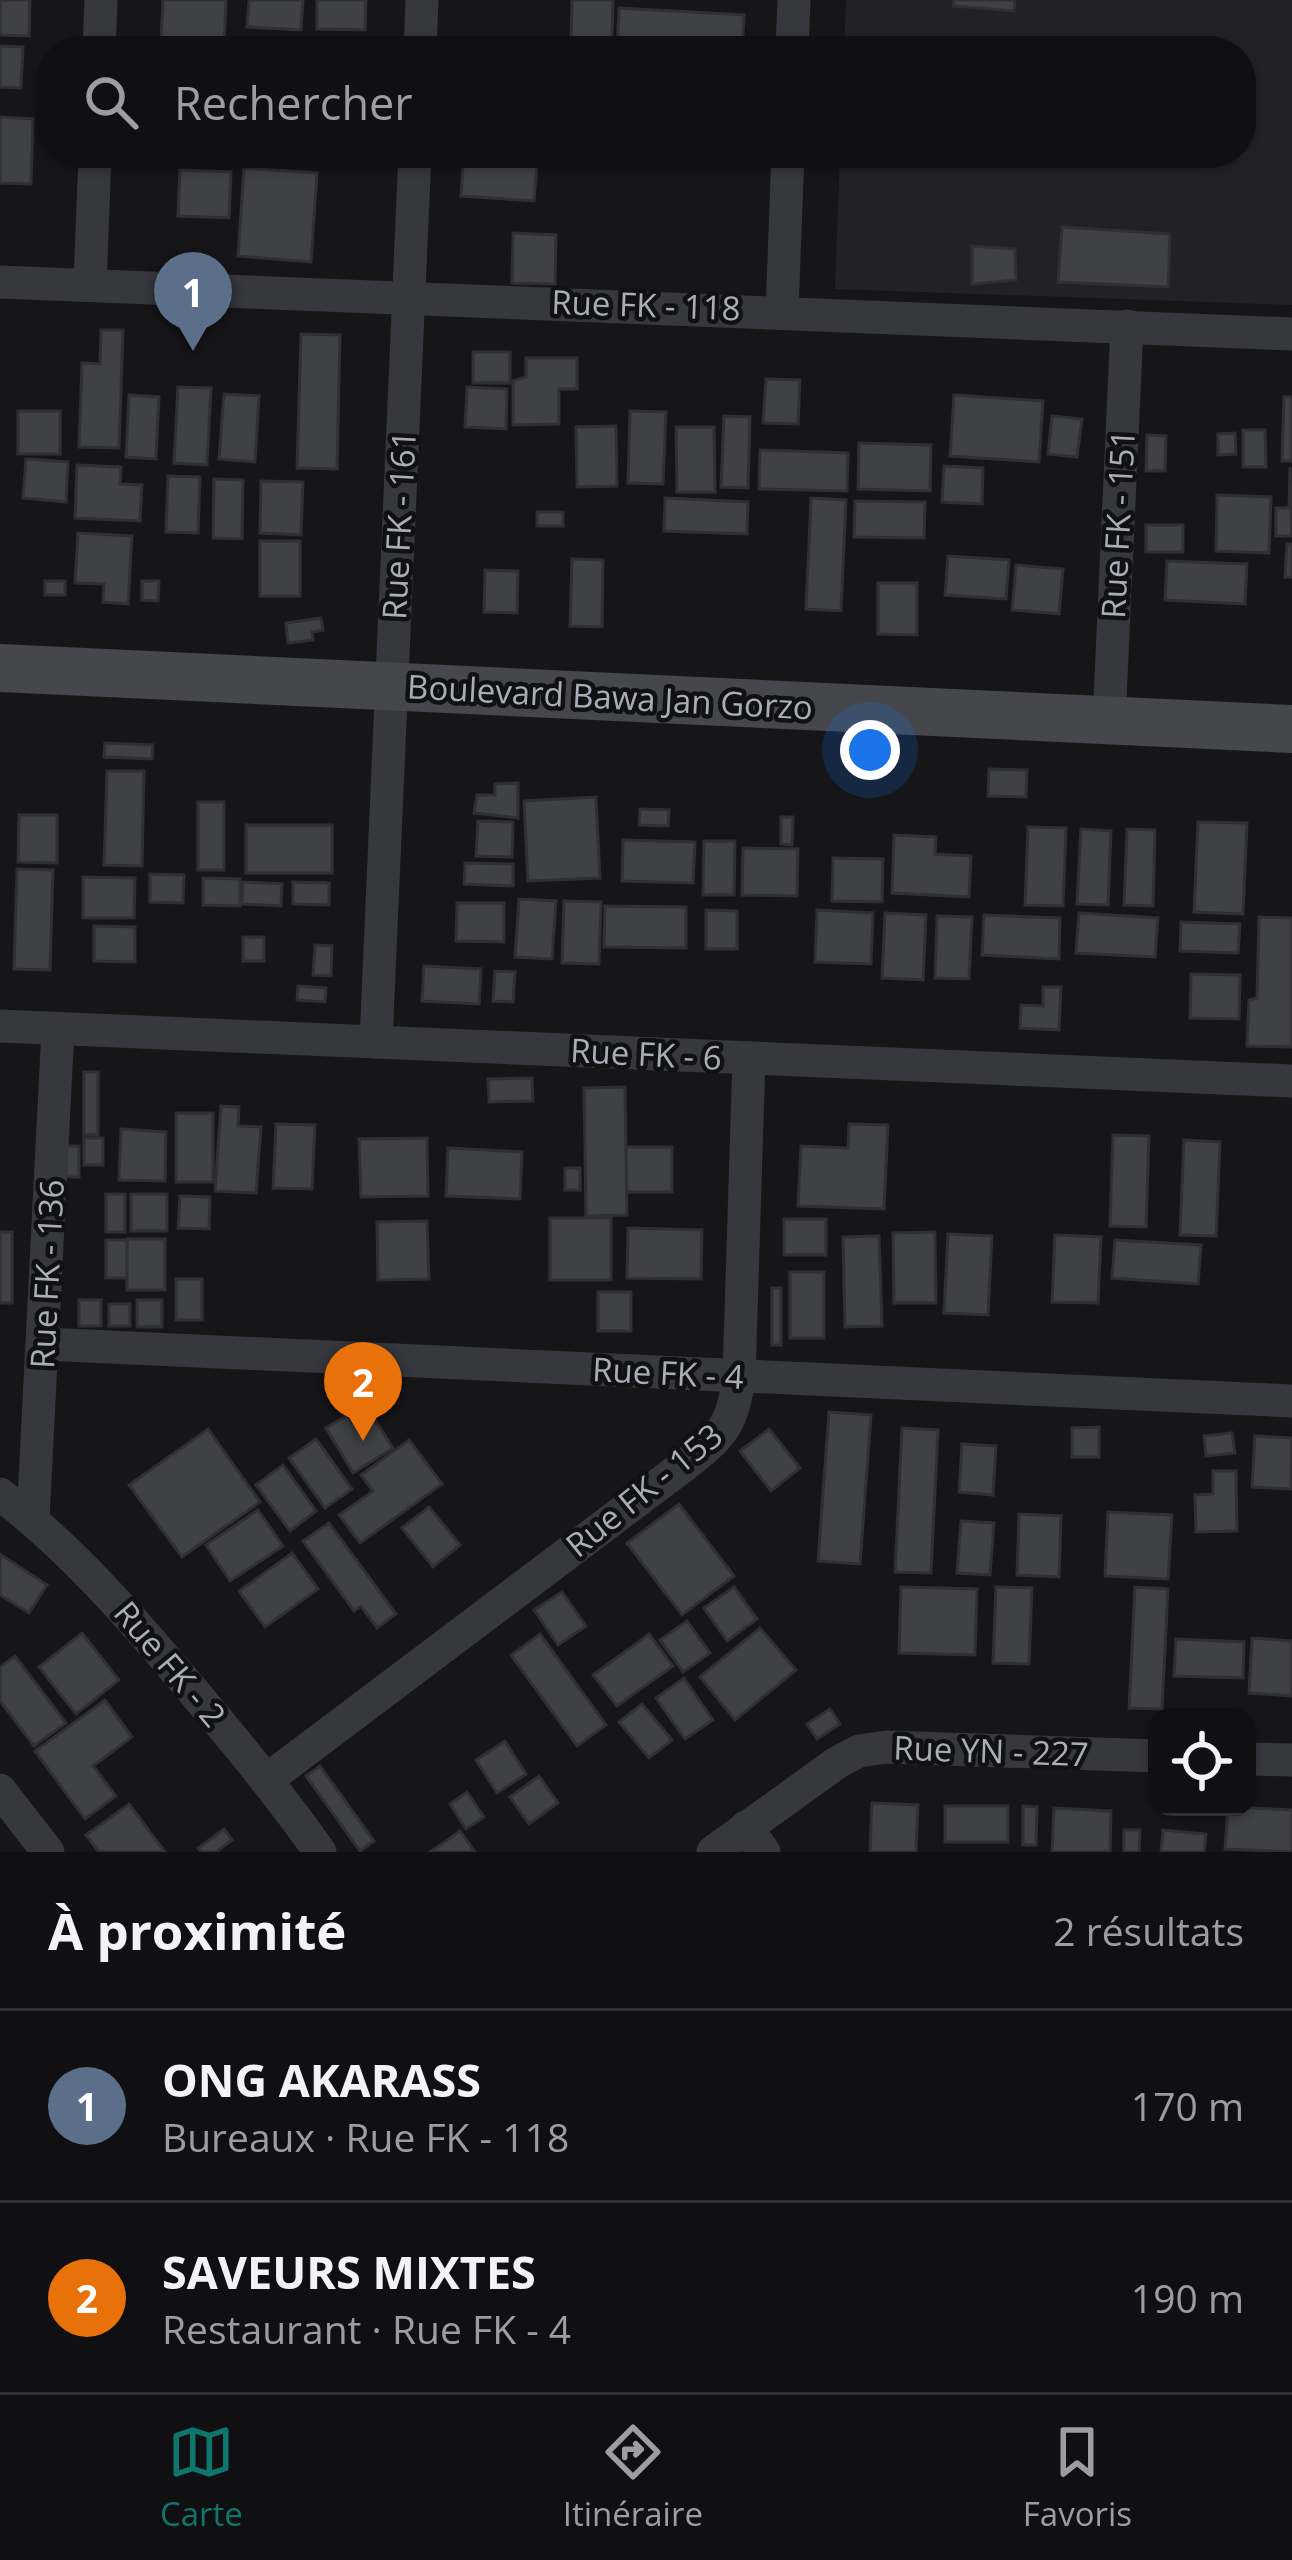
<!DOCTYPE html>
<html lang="fr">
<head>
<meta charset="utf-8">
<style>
	body { margin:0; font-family:"Open Sans",sans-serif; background:#19191b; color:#f1f3f6 }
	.controls { position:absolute; right:36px; bottom:36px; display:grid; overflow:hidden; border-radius:24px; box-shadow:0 3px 9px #0004 }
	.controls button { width:108px; height:108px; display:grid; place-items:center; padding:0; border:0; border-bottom:3px solid #303032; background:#101012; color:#f1f3f6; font:60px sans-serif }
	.you { position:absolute; left:870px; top:750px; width:42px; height:42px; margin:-30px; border:9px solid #fff; border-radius:50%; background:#1a73e8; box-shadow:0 0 0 18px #1a73e833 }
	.badge { display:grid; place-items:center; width:78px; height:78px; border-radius:50%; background:#0f766e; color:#fff; font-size:39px; font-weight:700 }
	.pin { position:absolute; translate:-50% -99px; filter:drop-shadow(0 3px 6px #0008) }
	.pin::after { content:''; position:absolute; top:63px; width:42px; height:36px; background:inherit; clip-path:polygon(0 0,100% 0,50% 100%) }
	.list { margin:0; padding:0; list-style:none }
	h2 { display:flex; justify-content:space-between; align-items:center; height:156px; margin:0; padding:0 48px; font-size:51px }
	h2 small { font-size:39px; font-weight:400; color:#9c9d9f }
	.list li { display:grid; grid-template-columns:78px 1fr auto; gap:36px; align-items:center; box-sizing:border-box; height:192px; padding:0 48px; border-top:3px solid #303032 }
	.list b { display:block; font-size:45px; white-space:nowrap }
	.list p { margin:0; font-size:39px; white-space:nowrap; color:#9c9d9f }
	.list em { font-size:39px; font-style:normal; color:#9c9d9f }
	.icon { flex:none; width:66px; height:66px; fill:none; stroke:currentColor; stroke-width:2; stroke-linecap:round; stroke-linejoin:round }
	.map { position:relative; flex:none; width:1292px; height:1852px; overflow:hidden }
	.search { position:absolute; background:#101012; box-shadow:0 3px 9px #0004; left:36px; right:36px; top:36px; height:132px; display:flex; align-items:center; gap:30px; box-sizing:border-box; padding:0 42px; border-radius:48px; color:#9c9d9f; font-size:45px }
	.sheet { height:540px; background:#101012 }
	nav { display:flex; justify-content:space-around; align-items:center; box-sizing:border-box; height:168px; border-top:3px solid #303032; background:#101012; font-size:33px; color:#9c9d9f }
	nav a { display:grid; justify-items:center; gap:6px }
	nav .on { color:#0f766e }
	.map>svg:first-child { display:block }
	.built { fill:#222225 }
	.building { fill:#404145; stroke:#303034; stroke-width:3 }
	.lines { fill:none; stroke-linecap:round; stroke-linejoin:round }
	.street { stroke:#37383d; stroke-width:33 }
	.secondary { stroke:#45474d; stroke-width:48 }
	.labels { text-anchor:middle; stroke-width:9; stroke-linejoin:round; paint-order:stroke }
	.street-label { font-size:33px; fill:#a8adb8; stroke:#111113 }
</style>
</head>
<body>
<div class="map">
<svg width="1292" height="1852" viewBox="0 0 1292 1852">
	<rect width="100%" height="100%" fill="#161618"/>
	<path class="built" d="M846 0H1292V305L835 289 840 153H1241V51H844Z"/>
	<g class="building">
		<path d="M0 0H30L29 36 0 35Z"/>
		<path d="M163 0H226L224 43 161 40Z"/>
		<path d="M249 0H303L301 30 247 27Z"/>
		<path d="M317 0H366L365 30 317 29Z"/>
		<path d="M572 0H613L612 42 571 41Z"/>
		<path d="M954 0H1015L1014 11 953 6Z"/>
		<path d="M619 8 744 15 742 51 617 49Z"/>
		<path d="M249 40 293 41V51H249Z"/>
		<path d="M315 41 362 43 361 51H314Z"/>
		<path d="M0 46 23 47 21 88 0 87Z"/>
		<path d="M0 117 33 119 31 184 0 183Z"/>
		<path d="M464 153H538L534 201 461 196Z"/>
		<path d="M244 168 317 173 311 262 238 256Z"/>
		<path d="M180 170 231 172 229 218 178 216Z"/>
		<path d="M1062 227 1170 234 1168 287 1058 282Z"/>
		<path d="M513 233 556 235 555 284 512 283Z"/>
		<path d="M972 246 1015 249 1016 280 972 284Z"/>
		<path d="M101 330H123L119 448 79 447 82 363 100 364Z"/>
		<path d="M301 334 340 335 337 469 297 468Z"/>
		<rect x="473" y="352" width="37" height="31"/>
		<path d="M526 358H577V389H559V424L513 425V381L526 377Z"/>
		<path d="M766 379 800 380 798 424 763 423Z"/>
		<path d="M178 387 211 388 207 465 174 463Z"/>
		<path d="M467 387 507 389 506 429 465 427Z"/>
		<path d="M224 394 259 396 255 462 219 459Z"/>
		<path d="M129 395 159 397 156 459 126 457Z"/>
		<path d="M954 395 1043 401 1039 462 950 456Z"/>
		<path d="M1284 397H1292V461H1282Z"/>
		<rect x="18" y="411" width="42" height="43"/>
		<path d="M630 411 666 412 663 484 628 483Z"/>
		<path d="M724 416 750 417 748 488 721 487Z"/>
		<path d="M1052 416 1082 419 1077 457 1048 454Z"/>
		<path d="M616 426 617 486 577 487 576 427Z"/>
		<path d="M676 427H714L715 492H677Z"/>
		<path d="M1243 430H1265L1266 467H1243Z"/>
		<path d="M1235 433 1236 454 1218 455V434Z"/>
		<path d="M1147 435 1166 436 1165 471H1146Z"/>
		<path d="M859 443 931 445 930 491 858 489Z"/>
		<path d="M760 450 848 453 847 491 759 489Z"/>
		<path d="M26 459 68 462 66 502 23 498Z"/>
		<path d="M77 465 121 467 120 484 142 485 140 521 75 518Z"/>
		<path d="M944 466 983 468 982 504 942 502Z"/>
		<path d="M1290 467 1292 536H1276V508H1289Z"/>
		<path d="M168 476 200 477 198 533 166 532Z"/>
		<path d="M214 479 243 480 242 539 213 538Z"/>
		<path d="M261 481 303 482 301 535 260 533Z"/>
		<path d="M1217 495 1271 497 1269 553 1216 551Z"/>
		<path d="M665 498 748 502 747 534 664 531Z"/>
		<path d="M811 498 846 500 841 611 806 609Z"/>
		<path d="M855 501 925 502 924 538 854 537Z"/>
		<rect x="537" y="512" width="26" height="14"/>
		<rect x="1146" y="525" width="37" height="27"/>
		<path d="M78 533 132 536 128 604 103 602 104 584 75 583Z"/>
		<rect x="260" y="541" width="40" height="55"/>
		<path d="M1287 544H1292V577H1285Z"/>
		<path d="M948 556 1009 560 1006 599 945 595Z"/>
		<path d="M572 559 603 560 602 627 570 626Z"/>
		<path d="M1167 561 1247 564 1245 604 1165 600Z"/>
		<path d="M1016 565 1063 569 1059 614 1012 610Z"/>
		<path d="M485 570 518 571 517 613 484 612Z"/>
		<rect x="45" y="581" width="20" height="14"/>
		<path d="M142 581H159L158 601 142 600Z"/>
		<path d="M878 583H917V635L878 634Z"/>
		<path d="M321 618 323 630 312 632 313 640 288 643 286 623Z"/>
		<path d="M105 743 153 745 152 759 104 757Z"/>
		<path d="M989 769 1027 770 1026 797 988 796Z"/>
		<path d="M107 771H144L142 866 104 865Z"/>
		<path d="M518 783V818L474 813 477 795H495V784Z"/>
		<path d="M596 797 600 878 528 881 524 801Z"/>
		<rect x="198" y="802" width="26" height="68"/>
		<path d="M640 809 669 810 668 826 639 825Z"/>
		<path d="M19 815H57V863L18 862Z"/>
		<path d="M781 817H793L792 845 781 844Z"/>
		<path d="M478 821 513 822 512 857 476 856Z"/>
		<path d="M1198 822 1247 823 1243 914 1194 912Z"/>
		<rect x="246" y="825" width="86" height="48"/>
		<path d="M1028 827 1066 828 1063 906 1025 905Z"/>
		<path d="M1081 829 1111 831 1108 905 1077 904Z"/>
		<path d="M1127 829 1155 830 1153 906 1124 905Z"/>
		<path d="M894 835 936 837 935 854 971 856 969 897 892 893Z"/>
		<path d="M623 840 695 842 693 883 622 881Z"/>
		<path d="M704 841H735L734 895H703Z"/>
		<path d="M743 848 798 849 797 896 742 895Z"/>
		<path d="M833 858 883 859 882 902 832 901Z"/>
		<path d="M465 863 513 864V886L464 884Z"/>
		<path d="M17 869 53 870 50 970 14 969Z"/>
		<path d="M150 874 184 875 183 903 150 902Z"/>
		<path d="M83 877 135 878 134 918H83Z"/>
		<path d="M203 878 240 879V906L203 905Z"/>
		<path d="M243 882 282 884 281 906 242 904Z"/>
		<path d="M293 882 329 883V905L293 904Z"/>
		<path d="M519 899 556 901 552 959 515 957Z"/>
		<path d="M564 901 601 902 599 964 562 963Z"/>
		<path d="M457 903H504V942L456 941Z"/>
		<path d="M605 906 686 907V948L604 947Z"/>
		<path d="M706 910 737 911V949H706Z"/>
		<path d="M817 910 873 913 871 964 815 962Z"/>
		<path d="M885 913 926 915 923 980 882 978Z"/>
		<path d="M1079 913 1158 918 1155 957 1076 953Z"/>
		<path d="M984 915 1060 918 1059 959 982 955Z"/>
		<path d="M937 916 972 917 969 979 935 978Z"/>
		<path d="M1259 917 1292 918V1047L1247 1046 1249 1000 1257 998Z"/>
		<path d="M1181 922 1240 924 1238 953 1180 951Z"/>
		<path d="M94 926 135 927V962L94 961Z"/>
		<rect x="243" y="937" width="21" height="24"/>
		<path d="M315 945 332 946 331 976 313 975Z"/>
		<path d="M424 966 481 969 479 1004 422 1001Z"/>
		<path d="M495 971 515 972 513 1002 493 1001Z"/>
		<path d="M1191 974 1240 975 1239 1019 1190 1018Z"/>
		<path d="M298 986 326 988 325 1002 297 1000Z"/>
		<path d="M1043 987H1061L1059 1030 1020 1028 1021 1005 1043 1006Z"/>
		<rect x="84" y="1072" width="14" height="63"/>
		<path d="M532 1078 533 1101 489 1102 488 1079Z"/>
		<path d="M625 1087 627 1215 586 1216 584 1088Z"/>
		<path d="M221 1106 239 1107 238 1126 261 1127 256 1193 215 1191Z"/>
		<rect x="176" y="1113" width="37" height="69"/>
		<path d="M276 1124 315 1125 312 1189 273 1188Z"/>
		<path d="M849 1124 888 1125 884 1209 798 1206 801 1146 848 1148Z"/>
		<path d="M121 1129 166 1132 165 1181 119 1180Z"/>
		<path d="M1113 1135 1149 1136 1146 1227 1110 1226Z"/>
		<rect x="84" y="1138" width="19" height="27"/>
		<path d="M427 1138 428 1196 361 1197 359 1139Z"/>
		<path d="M1184 1140 1220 1142 1216 1236 1180 1235Z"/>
		<rect x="66" y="1146" width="13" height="31"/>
		<path d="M626 1147H672V1192H627Z"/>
		<path d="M448 1148 522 1152 520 1199 446 1196Z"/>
		<rect x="565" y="1168" width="15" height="22"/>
		<rect x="106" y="1194" width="19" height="38"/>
		<rect x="131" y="1194" width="36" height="37"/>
		<path d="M180 1196 210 1197 209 1229 178 1228Z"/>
		<rect x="550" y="1218" width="61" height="62"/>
		<rect x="784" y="1219" width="42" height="36"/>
		<path d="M427 1221 429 1279 378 1280 377 1222Z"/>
		<path d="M628 1228 702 1230 701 1279 627 1278Z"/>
		<rect x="0" y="1232" width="12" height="71"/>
		<path d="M935 1232 936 1303H894L893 1233Z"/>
		<path d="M948 1234 992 1236 988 1315 944 1313Z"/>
		<path d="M1055 1235 1101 1237 1098 1303 1052 1302Z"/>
		<path d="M879 1236 882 1326 845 1327 843 1237Z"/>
		<rect x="127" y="1239" width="38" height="51"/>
		<rect x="106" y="1240" width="21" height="38"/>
		<path d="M1115 1240 1201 1245 1198 1284 1112 1278Z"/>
		<rect x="790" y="1272" width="34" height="66"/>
		<rect x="176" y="1279" width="26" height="41"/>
		<rect x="772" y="1288" width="9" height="57"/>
		<rect x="598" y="1292" width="33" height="39"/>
		<rect x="79" y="1300" width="22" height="26"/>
		<rect x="137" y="1300" width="25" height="27"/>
		<rect x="109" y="1304" width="21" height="22"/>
		<path d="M370 1412 393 1448 353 1473 326 1428 347 1415 352 1423Z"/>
		<path d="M829 1412 871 1415 860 1564 818 1561Z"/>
		<path d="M1099 1427V1457H1072V1428Z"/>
		<path d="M902 1428 938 1430 931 1573 895 1572Z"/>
		<path d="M208 1429 260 1502 182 1557 129 1485Z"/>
		<path d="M769 1429 800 1468 771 1491 740 1451Z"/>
		<path d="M1232 1433 1235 1453 1206 1456 1204 1436Z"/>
		<path d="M1255 1436 1292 1438 1291 1489 1252 1487Z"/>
		<path d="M316 1439 352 1489 325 1508 289 1458Z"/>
		<path d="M409 1440 442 1484 360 1543 339 1515 373 1491 361 1475Z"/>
		<path d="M962 1444 996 1446 993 1495 959 1492Z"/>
		<path d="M283 1465 316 1511 290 1531 256 1485Z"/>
		<path d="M1213 1471H1236L1237 1531 1196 1532 1195 1495 1213 1494Z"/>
		<path d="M679 1504 734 1576 682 1615 627 1543Z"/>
		<path d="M429 1507 460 1545 433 1567 402 1528Z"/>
		<path d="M258 1510 283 1546 230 1581 206 1545Z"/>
		<path d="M1108 1512 1172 1515 1168 1579 1105 1576Z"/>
		<path d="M1019 1514 1061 1516 1059 1577 1017 1575Z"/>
		<path d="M961 1521 994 1523 990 1575 957 1573Z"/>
		<path d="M329 1523 396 1614 377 1628 361 1606 354 1611 303 1541Z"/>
		<path d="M292 1553 318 1589 265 1627 239 1591Z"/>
		<path d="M0 1554 47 1585 29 1613 0 1595Z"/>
		<path d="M734 1587 757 1619 727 1641 704 1608Z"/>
		<path d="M901 1587 977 1589 975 1655 899 1653Z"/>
		<path d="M996 1587 1032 1588 1029 1664 993 1663Z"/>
		<path d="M1135 1587 1168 1589 1162 1709 1129 1708Z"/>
		<path d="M562 1592 586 1626 558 1645 534 1610Z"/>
		<path d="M687 1621 710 1653 683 1672 660 1640Z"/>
		<path d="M760 1628 796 1670 735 1720 700 1677Z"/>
		<path d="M82 1633 119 1680 76 1714 39 1667Z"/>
		<path d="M540 1634 606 1725 577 1746 511 1655Z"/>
		<path d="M649 1634 673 1666 617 1706 593 1675Z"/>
		<path d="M1252 1638 1292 1641V1696L1249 1693Z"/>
		<path d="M1176 1639 1244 1642 1243 1678 1174 1676Z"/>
		<path d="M15 1656 66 1723 34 1746 0 1701V1667Z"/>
		<path d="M684 1678 713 1720 685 1739 656 1698Z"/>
		<path d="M105 1700 132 1737 93 1766 116 1796 85 1819 35 1751Z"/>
		<path d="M642 1704 672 1740 649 1758 619 1722Z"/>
		<path d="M830 1709 840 1724 817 1739 807 1724Z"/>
		<path d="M505 1741 526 1774 497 1793 476 1760Z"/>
		<path d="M320 1766 374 1841 360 1851 306 1776Z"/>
		<path d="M539 1776 558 1803 529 1824 510 1797Z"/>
		<path d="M467 1792 484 1817 466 1829 450 1804Z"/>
		<path d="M872 1803 918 1805 916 1852H870Z"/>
		<path d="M129 1804 165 1852H99L86 1835Z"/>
		<rect x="945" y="1806" width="63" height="36"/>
		<path d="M1023 1806 1037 1807 1036 1845H1023Z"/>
		<path d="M1228 1807 1292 1810V1852L1225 1849Z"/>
		<path d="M1054 1808 1111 1811 1110 1852H1052Z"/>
		<path d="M224 1829 232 1840 216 1852H201L198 1848Z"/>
		<path d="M1124 1830H1140L1139 1852H1124Z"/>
		<path d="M1163 1830 1206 1834 1204 1852H1161Z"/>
		<path d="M460 1831 475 1852H430Z"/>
	</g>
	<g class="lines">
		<g class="street">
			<path d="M99 51 101 0"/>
			<path d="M420 51 422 0"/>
			<path d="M792 51 794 0"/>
			<path d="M0 282 1292 334"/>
			<path d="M90 285 95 153"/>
			<path d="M782 311 788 153"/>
			<path d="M1109 721 1127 326"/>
			<path d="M0 1026 1292 1081"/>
			<path d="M376 1042 415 153"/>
			<path d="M44 1344 1292 1401"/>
			<path d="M0 1494C69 1547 126 1612 182 1678 230 1735 277 1791 320 1852"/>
			<path d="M33 1519 58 1029"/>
			<path d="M1247 1759 1292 1760"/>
			<path d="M268 1779 686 1464C723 1435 733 1424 739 1376L749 1058"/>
			<path d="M0 1790 48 1852"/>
			<path d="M746 1827 764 1852"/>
			<path d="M713 1852 838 1762 859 1751 886 1747 1157 1756"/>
		</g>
		<path class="secondary" d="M0 668 1292 729"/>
	</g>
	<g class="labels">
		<g class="street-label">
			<text transform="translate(646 305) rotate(2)" y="12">Rue FK - 118</text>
			<text transform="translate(1118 524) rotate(-87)" y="12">Rue FK - 151</text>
			<text transform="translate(399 525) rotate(-87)" y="12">Rue FK - 161</text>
			<text transform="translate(610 697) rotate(3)" y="12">Boulevard Bawa Jan Gorzo</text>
			<text transform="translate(646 1054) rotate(3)" y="12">Rue FK - 6</text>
			<text transform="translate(47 1274) rotate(-87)" y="12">Rue FK - 136</text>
			<text transform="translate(668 1373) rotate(3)" y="12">Rue FK - 4</text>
			<text transform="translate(644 1490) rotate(-39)" y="12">Rue FK - 153</text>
			<text transform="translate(170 1664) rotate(50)" y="12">Rue FK - 2</text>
			<text transform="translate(991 1751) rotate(2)" y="12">Rue YN - 227</text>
		</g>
	</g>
</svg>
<div class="controls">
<button><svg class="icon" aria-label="locate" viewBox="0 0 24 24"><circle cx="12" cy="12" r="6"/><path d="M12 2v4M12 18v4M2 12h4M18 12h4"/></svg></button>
</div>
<div class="you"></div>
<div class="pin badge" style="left:193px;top:351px;background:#5c6f8a">1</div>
<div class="pin badge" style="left:363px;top:1441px;background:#e8710a">2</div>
<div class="search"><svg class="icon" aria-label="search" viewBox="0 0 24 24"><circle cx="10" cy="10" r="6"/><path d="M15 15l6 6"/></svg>Rechercher</div>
</div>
<section class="sheet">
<h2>À proximité<small>2 résultats</small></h2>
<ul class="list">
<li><span class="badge" style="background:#5c6f8a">1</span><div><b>ONG AKARASS</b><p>Bureaux · Rue FK - 118</p></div><em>170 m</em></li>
<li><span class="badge" style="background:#e8710a">2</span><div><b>SAVEURS MIXTES</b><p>Restaurant · Rue FK - 4</p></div><em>190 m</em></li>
</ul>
</section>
<nav>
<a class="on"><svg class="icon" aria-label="map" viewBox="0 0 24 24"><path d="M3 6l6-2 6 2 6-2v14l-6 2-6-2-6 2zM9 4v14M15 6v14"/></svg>Carte</a>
<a><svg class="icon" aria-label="directions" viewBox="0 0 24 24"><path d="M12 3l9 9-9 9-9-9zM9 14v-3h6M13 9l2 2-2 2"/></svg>Itinéraire</a>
<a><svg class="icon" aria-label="saved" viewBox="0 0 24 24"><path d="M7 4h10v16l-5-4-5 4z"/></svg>Favoris</a>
</nav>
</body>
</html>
